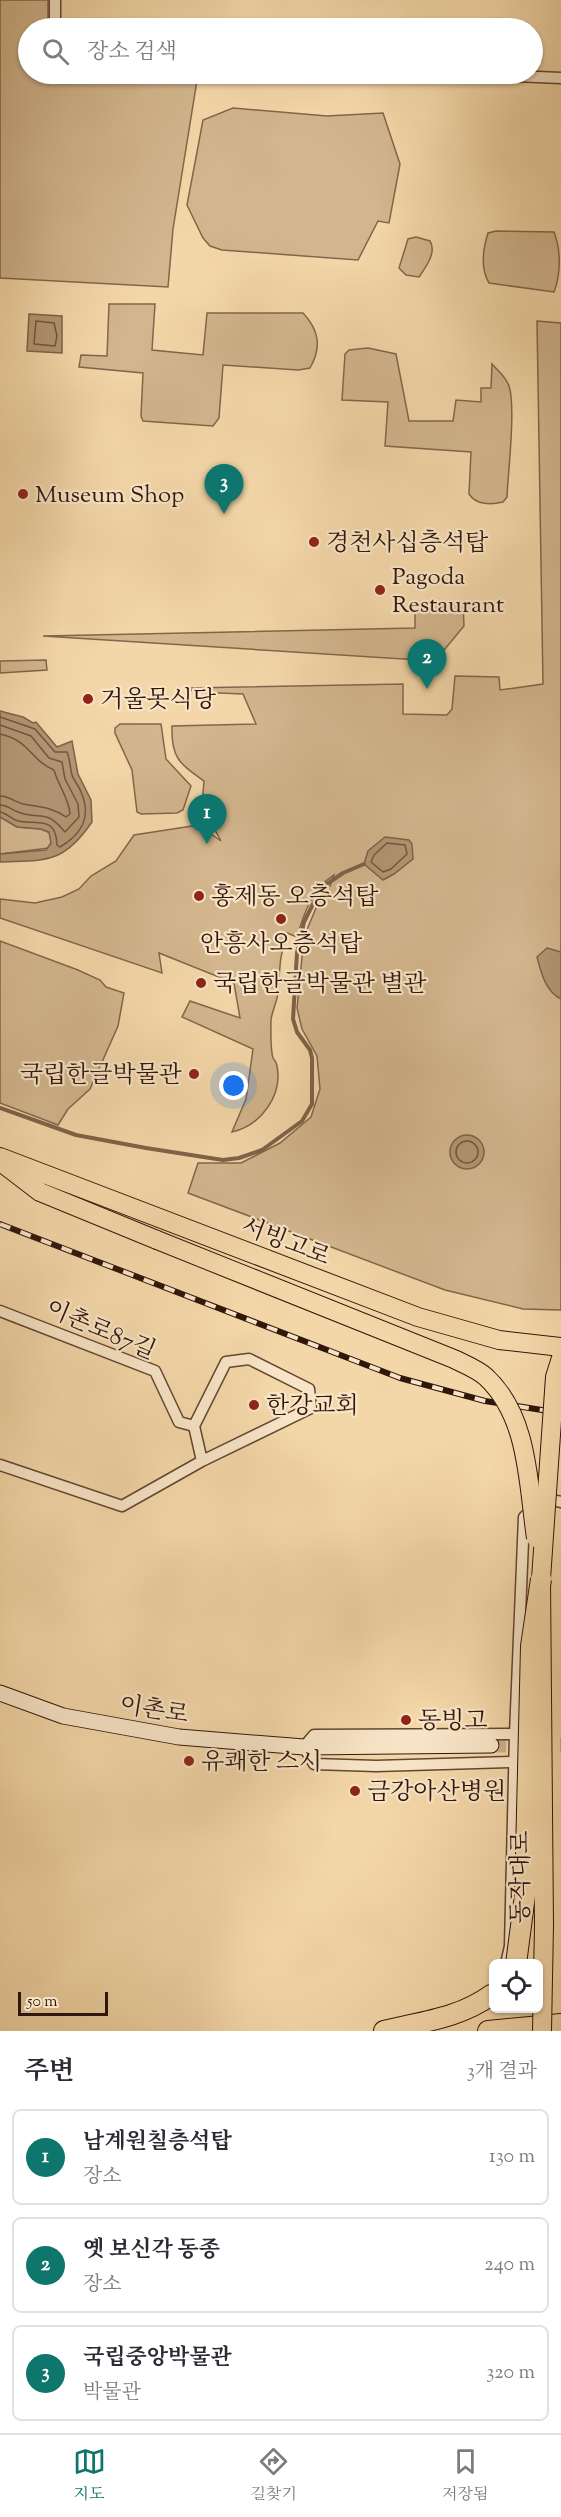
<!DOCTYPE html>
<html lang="ko">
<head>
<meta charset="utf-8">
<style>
	body { margin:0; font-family:"Sorts Mill Goudy","Noto Serif KR",serif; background:#f2f2f3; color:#2b2b33 }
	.controls { position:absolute; right:18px; bottom:18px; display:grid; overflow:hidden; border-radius:9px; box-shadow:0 2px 4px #0004 }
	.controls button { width:54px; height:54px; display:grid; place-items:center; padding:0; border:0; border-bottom:2px solid #e1e1e2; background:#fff; color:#2b2b33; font:30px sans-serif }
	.scale { position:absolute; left:18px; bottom:15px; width:90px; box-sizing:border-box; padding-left:6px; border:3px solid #31160b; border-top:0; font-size:16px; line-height:21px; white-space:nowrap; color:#31160b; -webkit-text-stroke:4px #f8e5c7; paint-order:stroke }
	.you { position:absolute; left:234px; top:1086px; width:21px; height:21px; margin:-15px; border:4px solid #fff; border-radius:50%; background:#1a73e8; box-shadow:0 0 0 9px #1a73e833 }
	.badge { display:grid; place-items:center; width:39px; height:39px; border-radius:50%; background:#0f766e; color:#fff; font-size:20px; font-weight:700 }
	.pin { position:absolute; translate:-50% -50px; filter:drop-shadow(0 2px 3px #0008) }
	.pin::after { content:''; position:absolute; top:32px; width:21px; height:18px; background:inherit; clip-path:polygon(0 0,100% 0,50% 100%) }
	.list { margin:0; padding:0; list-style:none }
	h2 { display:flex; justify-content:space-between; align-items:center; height:78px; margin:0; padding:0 24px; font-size:26px }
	h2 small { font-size:20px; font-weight:400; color:#7c7c81 }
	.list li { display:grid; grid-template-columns:39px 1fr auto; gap:18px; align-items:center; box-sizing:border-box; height:96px; margin:0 12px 12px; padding:0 12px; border:2px solid #e1e1e2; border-radius:9px }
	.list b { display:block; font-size:22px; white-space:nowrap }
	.list p { margin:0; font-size:20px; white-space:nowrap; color:#7c7c81 }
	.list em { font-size:20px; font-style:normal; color:#7c7c81 }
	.icon { flex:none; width:33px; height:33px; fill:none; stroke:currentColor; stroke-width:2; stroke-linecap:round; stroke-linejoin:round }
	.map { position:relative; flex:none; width:561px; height:2031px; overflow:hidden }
	.search { position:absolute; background:#fff; box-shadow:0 2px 4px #0004; left:18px; right:18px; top:18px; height:66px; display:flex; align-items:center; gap:15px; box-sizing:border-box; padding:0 21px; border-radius:33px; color:#7c7c81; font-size:22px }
	.sheet { height:402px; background:#fff }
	nav { display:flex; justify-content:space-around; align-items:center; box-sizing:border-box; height:84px; border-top:2px solid #e1e1e2; background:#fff; font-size:16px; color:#7c7c81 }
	nav a { display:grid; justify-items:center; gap:3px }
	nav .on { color:#0f766e }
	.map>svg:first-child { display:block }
	.green { fill:#d3b68e; stroke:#82664c; stroke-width:1.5 }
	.water { fill:#b29573; stroke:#7e6249; stroke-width:1.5 }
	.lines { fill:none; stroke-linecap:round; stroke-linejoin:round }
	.shore { stroke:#72563f; stroke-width:1.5 }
	.stream { stroke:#7e6249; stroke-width:4 }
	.secondary-tunnel { stroke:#cdb089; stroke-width:15; stroke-dasharray:15 8; stroke-linecap:butt }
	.street-casing { stroke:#624632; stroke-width:13 }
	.secondary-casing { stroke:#31160b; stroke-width:17 }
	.primary-casing { stroke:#31160b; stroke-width:20 }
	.highway-casing { stroke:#31160b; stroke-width:22 }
	.street { stroke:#f8e5c7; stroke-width:10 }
	.secondary { stroke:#f8e5c7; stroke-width:15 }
	.primary { stroke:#f4d7a9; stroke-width:18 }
	.highway { stroke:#f4d7a9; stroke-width:20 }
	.rail-casing { stroke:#31160b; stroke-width:6 }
	.rail { stroke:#f8e5c7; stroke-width:4; stroke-dasharray:11; stroke-linecap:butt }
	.primary-bridge-casing { stroke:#31160b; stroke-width:20; stroke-linecap:butt }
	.highway-bridge-casing { stroke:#31160b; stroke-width:22; stroke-linecap:butt }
	.primary-bridge { stroke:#f4d7a9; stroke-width:18 }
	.highway-bridge { stroke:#f4d7a9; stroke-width:20 }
	.poi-dot { fill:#8f2418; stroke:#f8e5c7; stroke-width:2 }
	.labels { text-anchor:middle; stroke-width:4.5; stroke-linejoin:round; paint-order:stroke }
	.poi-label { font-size:24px; fill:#31160b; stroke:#f8e5c7; text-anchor:start }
	.street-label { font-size:24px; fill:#31160b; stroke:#f8e5c7 }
</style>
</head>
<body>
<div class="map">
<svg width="561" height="2031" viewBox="0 0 561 2031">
	<rect width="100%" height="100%" fill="#f4d7a9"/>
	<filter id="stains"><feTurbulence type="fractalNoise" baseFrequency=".00333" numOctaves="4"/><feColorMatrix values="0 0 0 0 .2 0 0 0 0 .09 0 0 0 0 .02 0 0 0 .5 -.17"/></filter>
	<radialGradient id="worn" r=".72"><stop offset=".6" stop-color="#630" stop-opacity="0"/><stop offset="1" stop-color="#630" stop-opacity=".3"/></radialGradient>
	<g class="green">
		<path d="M0 0H48V28H28V74H198L173 229 168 287 0 278Z"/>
		<path d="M233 108 327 116 383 113 400 164 389 223 378 221 358 260 222 250 210 246 203 238 187 205 203 120Z"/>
		<path d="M496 231 554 232C561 250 561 274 554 292L489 283C480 268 483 249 488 233Z"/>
		<path d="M416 237 430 241C437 252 426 267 419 277L406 275 399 268 408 239Z"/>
		<path d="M109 304H155L152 350 203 355 207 313H303C319 330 322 347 310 368L298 370 223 365 219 418 213 426 143 421 141 416 143 373 79 367 81 355 107 356Z"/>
		<path d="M537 321 561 323V1310L523 1309 445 1290 188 1193 198 1163H241L280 1143 311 1117 320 1089 317 1056 302 1029 297 1008 304 937 323 891 330 886 334 875C312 889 304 913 297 937L287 933C279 958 280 969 278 993 277 1002 272 1011 271 1020 271 1031 270 1048 273 1058 274 1059 277 1064 277 1066 283 1096 260 1126 232 1132L246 1099 253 1049 182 1017 190 1001 240 1018 234 983 159 953 162 973 0 918V899L35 903 62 897 79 889 91 876 116 861 134 835 192 826 201 827 221 841 211 823 201 815 204 781C179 763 171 758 172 726L256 724 243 694 194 692 188 688 403 684V714L447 715 452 709 455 676 499 677 500 690 543 684Z"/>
		<path d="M368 348 396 354 409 421H453L456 400 481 402V388H491L492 364C498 371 506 377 509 386 516 407 508 472 507 497L503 502C491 505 476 505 469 494L471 452 385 446 388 402 342 400 345 354 349 350Z"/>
		<path d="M463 602 464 626 435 661 43 636 415 628V611H427V603Z"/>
		<path d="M46 660 47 670 0 673V661Z"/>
		<path d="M120 724H161L166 759 191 786 183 810 177 813 141 814 137 812 132 770 115 733V728Z"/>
		<path d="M0 817 17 827 41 829 50 833 51 843 49 848 0 854Z"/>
		<path d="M0 941 78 970 100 980 106 987 124 993 118 1026 90 1089 68 1109 58 1125 0 1103Z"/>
	</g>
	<g class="water">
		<path d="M29 314 62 316V353L27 351Z"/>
		<path d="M0 711 23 717 33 723 36 722 57 747 72 741 78 774 91 800 92 822C63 864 47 860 0 862V854L46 850 51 843 49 832 41 829 17 827 0 817Z"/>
		<path d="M385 837 409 840 412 844 413 859 394 874 383 880 364 864 368 851Z"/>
		<path d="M547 948 561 952V999C545 991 541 972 537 957Z"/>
		<circle cx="467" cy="1152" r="17"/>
	</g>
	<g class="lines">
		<g class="shore">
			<path d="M36 321 54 323 57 336 55 346 34 344Z"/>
			<path d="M0 717 35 729 55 752H67C70 759 70 768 72 775 74 781 79 786 81 792 92 817 82 834 60 847L57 845C56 816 39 825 18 821 11 819 7 813 0 812"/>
			<path d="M0 725 31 736 49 758 62 762 65 779 78 804 79 817 65 832C44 807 41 821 18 812 11 810 8 805 0 805"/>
			<path d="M0 734C31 741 30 760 54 770 58 785 69 798 70 814L66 817C52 807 39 807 23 804 15 802 9 796 0 796"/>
			<path d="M387 843 405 845 407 854 391 869 383 872 371 862 374 855Z"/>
			<circle cx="467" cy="1152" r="11"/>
		</g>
		<path class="stream" d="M0 1108 76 1135 146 1148 223 1160 239 1158 262 1150 302 1121 312 1104V1058L310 1050 297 1032 293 1019 297 953 304 922 321 888 343 873 364 864"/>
		<path class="secondary-tunnel" d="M491 1745H561"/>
		<g class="street-casing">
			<g id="street">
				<path d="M55 28V0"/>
				<path d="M462 74 561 78"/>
				<path d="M0 1311 155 1371 179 1422 194 1426"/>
				<path d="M0 1465 122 1506 202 1461 311 1408 309 1389 249 1359 226 1362 194 1426 202 1461"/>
				<path d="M514 1762 376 1766 314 1764 304 1747 314 1735 515 1734"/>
				<path d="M506 1964 510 1946 515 1734 524 1517C535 1508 546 1497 561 1502"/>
			</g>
		</g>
		<g class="secondary-casing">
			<path id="secondary" d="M0 1693 63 1716 179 1737 304 1747 491 1745"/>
		</g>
		<g class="primary-casing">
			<g id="primary">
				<path d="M0 1157 418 1317 499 1340 561 1347"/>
				<path d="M6 1166 40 1192 157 1240"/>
			</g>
		</g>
		<g class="highway-casing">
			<g id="highway">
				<path d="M384 2031C420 2022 460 2018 491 1995"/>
				<path d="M488 2031 561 2024"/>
			</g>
		</g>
		<use href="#street" class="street"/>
		<use href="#secondary" class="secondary"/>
		<use href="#primary" class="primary"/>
		<use href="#highway" class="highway"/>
		<g class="rail-casing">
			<path id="rail" d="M0 1224 400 1378 485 1401 561 1413"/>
		</g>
		<use href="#rail" class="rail"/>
		<g class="primary-bridge-casing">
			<g id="primary-bridge">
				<path d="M157 1240 454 1359C464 1364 477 1369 486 1377 529 1417 528 1484 536 1538"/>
				<path d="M542 2031 544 1925 541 1579 555 1377 561 1358"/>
			</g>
		</g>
		<g class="highway-bridge-casing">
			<path id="highway-bridge" d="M516 1964 525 1895 531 1646 541 1579"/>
		</g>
		<use href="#primary-bridge" class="primary-bridge"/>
		<use href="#highway-bridge" class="highway-bridge"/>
	</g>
	<g class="poi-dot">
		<circle cx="23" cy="494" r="6"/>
		<circle cx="314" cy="542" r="6"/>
		<circle cx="380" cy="590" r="6"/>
		<circle cx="88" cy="699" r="6"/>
		<circle cx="199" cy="896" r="6"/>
		<circle cx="281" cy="919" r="6"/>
		<circle cx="201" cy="983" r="6"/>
		<circle cx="194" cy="1074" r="6"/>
		<circle cx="254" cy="1405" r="6"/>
		<circle cx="406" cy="1720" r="6"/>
		<circle cx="189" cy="1761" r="6"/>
		<circle cx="355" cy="1791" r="6"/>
	</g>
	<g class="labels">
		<g class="poi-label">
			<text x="35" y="502">Museum Shop</text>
			<text x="326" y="550">경천사십층석탑</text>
			<text x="392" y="584">Pagoda<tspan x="392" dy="28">Restaurant</tspan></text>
			<text x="100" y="707">거울못식당</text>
			<text x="211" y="904">홍제동 오층석탑</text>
			<text x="281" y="951" text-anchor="middle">안흥사오층석탑</text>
			<text x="213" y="991">국립한글박물관 별관</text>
			<text x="182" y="1082" text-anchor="end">국립한글박물관</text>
			<text x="266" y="1413">한강교회</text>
			<text x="418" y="1728">동빙고</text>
			<text x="201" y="1769">유쾌한 스시</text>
			<text x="367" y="1799">금강아산병원</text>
		</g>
		<g class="street-label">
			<text transform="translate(286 1241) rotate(21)" y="8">서빙고로</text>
			<text transform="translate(101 1329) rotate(23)" y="8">이촌로87길</text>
			<text transform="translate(154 1709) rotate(9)" y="8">이촌로</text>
			<text transform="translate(520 1877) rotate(-90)" y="8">동작대로</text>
		</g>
	</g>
	<rect width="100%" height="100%" filter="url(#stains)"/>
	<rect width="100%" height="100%" fill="url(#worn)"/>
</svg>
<div class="controls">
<button><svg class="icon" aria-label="locate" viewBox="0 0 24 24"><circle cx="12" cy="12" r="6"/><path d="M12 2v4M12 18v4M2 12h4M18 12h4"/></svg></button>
</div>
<div class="scale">50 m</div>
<div class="you"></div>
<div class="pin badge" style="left:207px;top:844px">1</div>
<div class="pin badge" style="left:427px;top:689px">2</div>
<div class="pin badge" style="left:224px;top:514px">3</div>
<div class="search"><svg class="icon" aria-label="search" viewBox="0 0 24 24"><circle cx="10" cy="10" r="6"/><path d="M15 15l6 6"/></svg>장소 검색</div>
</div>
<section class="sheet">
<h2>주변<small>3개 결과</small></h2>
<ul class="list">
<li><span class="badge">1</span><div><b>남계원칠층석탑</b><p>장소</p></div><em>130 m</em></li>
<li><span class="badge">2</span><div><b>옛 보신각 동종</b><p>장소</p></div><em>240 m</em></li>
<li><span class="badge">3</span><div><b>국립중앙박물관</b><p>박물관</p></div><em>320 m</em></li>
</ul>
</section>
<nav>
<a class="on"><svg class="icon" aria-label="map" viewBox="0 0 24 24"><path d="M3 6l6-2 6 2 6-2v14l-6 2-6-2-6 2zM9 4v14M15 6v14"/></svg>지도</a>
<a><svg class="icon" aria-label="directions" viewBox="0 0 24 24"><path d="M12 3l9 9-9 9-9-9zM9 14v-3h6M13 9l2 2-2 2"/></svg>길찾기</a>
<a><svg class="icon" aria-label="saved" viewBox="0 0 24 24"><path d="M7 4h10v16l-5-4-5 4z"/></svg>저장됨</a>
</nav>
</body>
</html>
